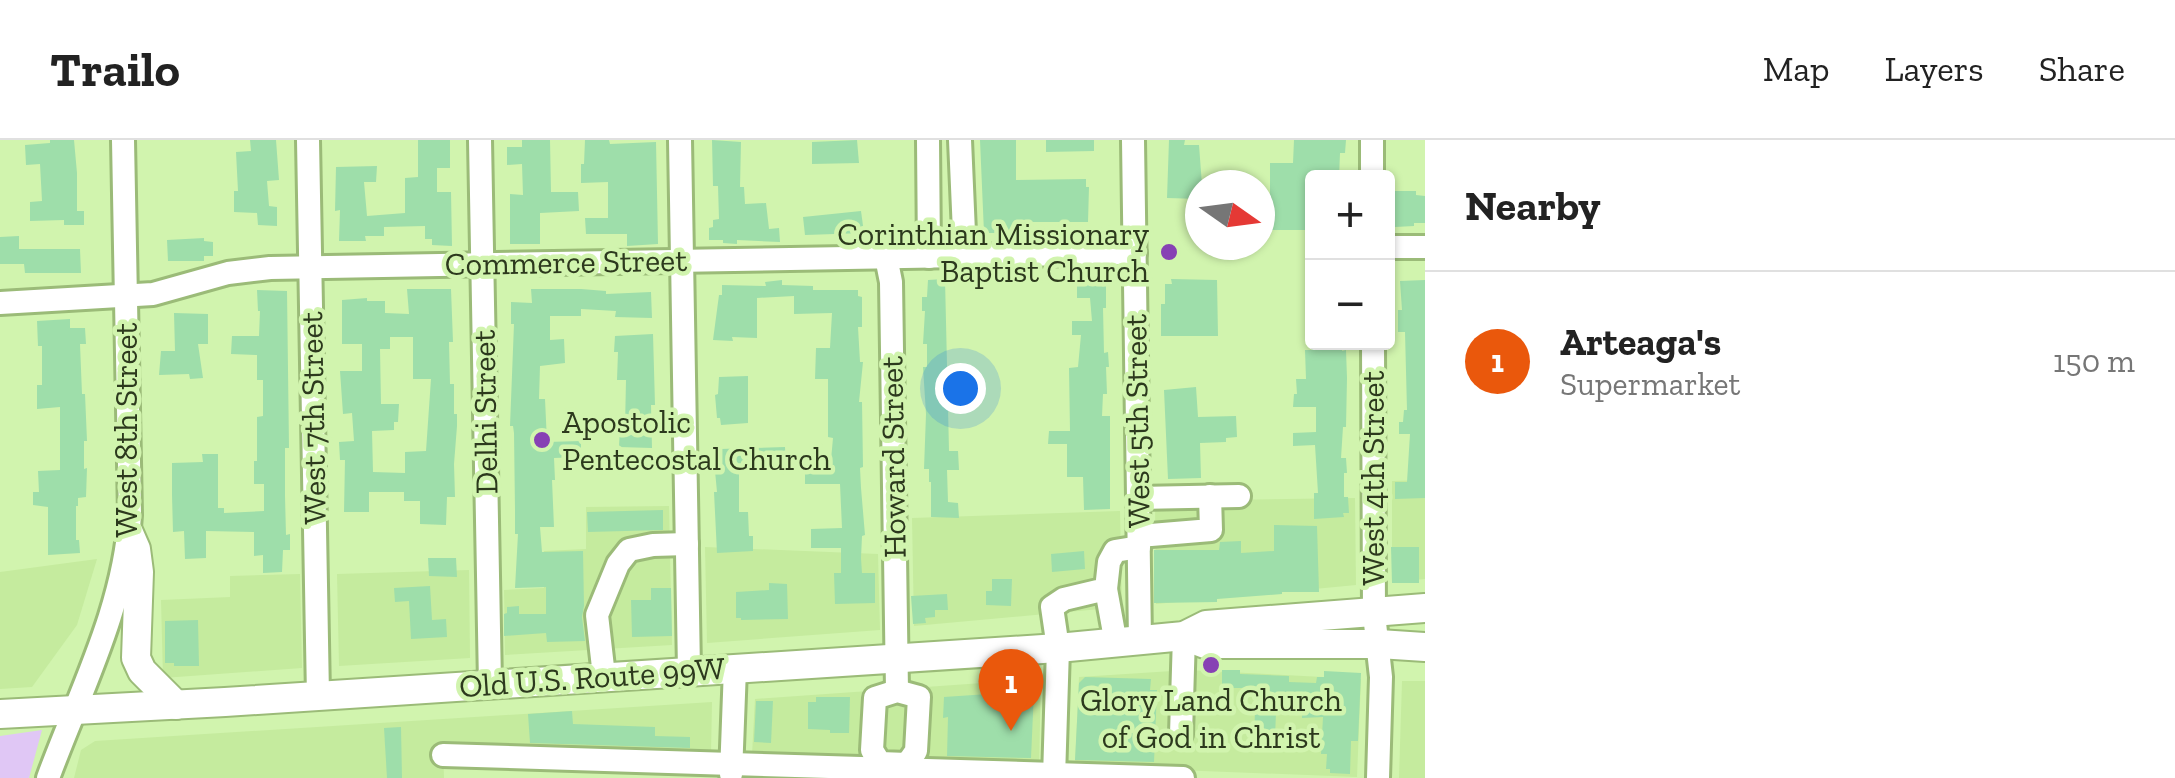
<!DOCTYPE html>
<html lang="en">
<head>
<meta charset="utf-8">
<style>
	body { margin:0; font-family:"Zilla Slab",serif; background:#f6f6f6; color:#222 }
	.controls { position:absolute; right:30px; top:30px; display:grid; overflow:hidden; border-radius:10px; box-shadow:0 2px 8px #0004 }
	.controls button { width:90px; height:90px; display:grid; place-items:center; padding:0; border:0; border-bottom:2px solid #e0e0e0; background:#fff; color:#222; font:50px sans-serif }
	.compass { position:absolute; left:1185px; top:30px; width:90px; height:90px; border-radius:50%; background:#fff; box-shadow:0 2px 8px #0004; rotate:104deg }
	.you { position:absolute; left:960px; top:248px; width:35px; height:35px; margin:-25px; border:8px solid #fff; border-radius:50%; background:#1a73e8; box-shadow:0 0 0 15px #1a73e833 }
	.badge { display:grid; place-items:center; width:65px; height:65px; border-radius:50%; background:#ea580c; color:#fff; font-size:32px; font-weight:700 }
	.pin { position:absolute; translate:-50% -82px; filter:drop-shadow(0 2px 5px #0008) }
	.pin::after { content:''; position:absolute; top:52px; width:35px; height:30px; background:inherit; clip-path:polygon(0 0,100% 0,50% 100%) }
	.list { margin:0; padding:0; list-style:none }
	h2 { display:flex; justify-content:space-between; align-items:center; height:130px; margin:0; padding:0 40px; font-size:42px }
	h2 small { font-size:32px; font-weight:400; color:#767676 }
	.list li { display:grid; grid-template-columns:65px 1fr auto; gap:30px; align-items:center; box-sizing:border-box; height:180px; padding:0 40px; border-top:2px solid #e0e0e0 }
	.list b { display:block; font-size:38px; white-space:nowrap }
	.list p { margin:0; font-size:32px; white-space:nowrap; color:#767676 }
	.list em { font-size:32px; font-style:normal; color:#767676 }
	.map { position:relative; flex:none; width:1425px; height:638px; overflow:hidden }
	header { display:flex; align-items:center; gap:60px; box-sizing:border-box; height:140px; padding:0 50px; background:#fff; border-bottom:2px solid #e0e0e0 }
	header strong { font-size:48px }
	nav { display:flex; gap:55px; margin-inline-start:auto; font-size:35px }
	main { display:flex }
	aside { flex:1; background:#fff }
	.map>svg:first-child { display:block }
	.built { fill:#c5eb9e }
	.green { fill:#e0c7f5 }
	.building { fill:#9edeaa; fill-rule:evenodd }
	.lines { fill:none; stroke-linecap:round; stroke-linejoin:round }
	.minor-casing { stroke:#9bbb78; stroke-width:28 }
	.major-casing { stroke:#9bbb78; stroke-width:32 }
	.minor { stroke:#fff; stroke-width:22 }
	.major { stroke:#fff; stroke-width:28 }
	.poi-dot { fill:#8741b4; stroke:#d1f4ae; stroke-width:4 }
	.labels { text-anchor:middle; stroke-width:9; stroke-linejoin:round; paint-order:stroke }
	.poi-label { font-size:32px; fill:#2c391d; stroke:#d1f4ae; text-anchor:end }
	.street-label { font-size:32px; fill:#2c391d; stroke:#d1f4ae }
</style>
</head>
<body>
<header>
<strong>Trailo</strong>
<nav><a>Map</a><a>Layers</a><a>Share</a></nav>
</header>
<main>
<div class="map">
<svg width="1425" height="638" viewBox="0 0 1425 638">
	<rect width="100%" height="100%" fill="#d1f4ae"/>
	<g class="built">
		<path d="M1425 340V439L1392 442V341Z"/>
		<path d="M1355 358 1356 445 1156 464 1155 361Z"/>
		<path d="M669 366 672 505 505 515 504 450 544 448V411L586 409V367Z"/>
		<path d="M1120 371 1122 467 914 486 912 378Z"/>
		<path d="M705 407 878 414 880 490 707 503Z"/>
		<path d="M97 419 77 485 32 547 0 549V432Z"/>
		<path d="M469 430 470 518 339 526 337 434Z"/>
		<path d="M300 434 302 528 163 538 161 460 230 457V436Z"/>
		<path d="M1188 530 1361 539 1357 637 1075 626 1079 537Z"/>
		<path d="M1041 539 1039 626 752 615 755 559Z"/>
		<path d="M1402 541H1425V638H1399Z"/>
		<path d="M712 562 711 614 443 608 444 638H74L81 610 95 601Z"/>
	</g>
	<path class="green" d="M42 590 29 638H0V596Z"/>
	<g class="building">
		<path d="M50 0H74L77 33V71H84V85H64V80L30 81V62L42 61 40 24 26 25 25 5 50 3Z"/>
		<path d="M250 0H276L279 40 267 41 269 66 277 67V86L258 85 257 73 234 72V51H238L236 12 251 11Z"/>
		<path d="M418 0H450V28H437V52H451L452 106 432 105V99H425V86L384 87V96H365L366 101H339L340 70 335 71 336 27 377 26 376 42H364L367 76 405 73V38L418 37Z"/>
		<path d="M522 0H550L551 52H578L579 71 540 73V104H510V54L523 55 522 24 507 25V7H522Z"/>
		<path d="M585 0H609L610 4 656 2 658 104 627 106V94H586L585 78H608V42L581 43V24H584Z"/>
		<path d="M712 0 741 2 740 47H744L745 64 766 63 769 89 779 88 780 102 737 100V104L723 103V100H709V88L713 87V80L719 79 718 46H713Z"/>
		<path d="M857 0 859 23 812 24V2Z"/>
		<path d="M980 0H1016V40L1086 39V47H1089L1088 82H1013V93H984Z"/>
		<path d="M1046 0H1094V11L1046 12Z"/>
		<path d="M1169 0H1185L1184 5H1199L1202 45 1200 59 1167 58Z"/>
		<path d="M1294 0H1346L1345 13H1340L1339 38H1312V90H1270V23H1293Z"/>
		<path d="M1394 51H1416V55L1425 56V83H1414V86L1395 87Z"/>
		<path d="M861 71 864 93 805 95 803 77Z"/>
		<path d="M19 96V109H80L81 133H25L24 124H0V97Z"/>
		<path d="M204 98V101L213 102V116H204V121H168L167 100Z"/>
		<path d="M945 139 949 311H958L959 330H947L948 362 958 363 959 378 931 377V342H929V329H924L926 274 923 227H927V204H923L925 171H922V157H927L928 140Z"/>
		<path d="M1171 139 1217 140 1218 196H1161V164H1165V144H1172Z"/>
		<path d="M782 140V145L813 146V150H858V156L862 157V187H858L860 222H863L859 262H862L863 327 860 328 861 348 865 395 862 396 861 418 862 433H875V463L835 464 834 433H841V408H811V389L842 388 840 344H805V332L830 331 833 298 828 297V239H815L816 208H830L832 173 794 174V156L757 158V198L732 197 733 201 713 200 719 155H722V145L766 146 765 142Z"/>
		<path d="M1425 140V358L1395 359V342H1407L1410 294H1399V282H1403L1404 270H1407L1405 192H1398V170H1402L1400 141Z"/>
		<path d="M1106 142V168H1103L1104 213 1108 212 1109 227H1106L1107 254H1103L1102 276H1110V369L1084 370 1083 337H1067V304H1048L1049 291H1070L1069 228 1078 227 1081 195H1072V181H1092L1090 158H1077V144Z"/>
		<path d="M407 149H451L453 202H449L450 244H454V274H457V286L454 324 455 357H447L446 385 420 384V361H404V352H369V372H344L345 320H340L339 302 354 301 352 273 343 274 340 231H362V204H342V160L367 158V161H385V173L409 174ZM390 197H413V239H431L426 311 405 312V333L373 332 372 291 394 290V282H398L399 264H381L380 209H390Z"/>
		<path d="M531 149H581L606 151V154L651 152 652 178 615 177 616 171 581 169V176H550V200L564 199 565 223 540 226 539 259H545L547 302 581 301V317L554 318 555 340H552L554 387H540L542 412 583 411 584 466 582 477 585 501 547 502 546 493 504 496V474L507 473V467L519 466V474H546V447L515 448 518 394H515V370L514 293 513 286H510L514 184H511V162L532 163Z"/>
		<path d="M257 150 287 151 289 308H285V356L286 395 290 394V410H283L282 432 263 433V415L254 416V392L206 391V418L185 419 184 391 173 392 172 355V323L203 322 202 314H218V368H224V373L264 371V344H254V321H257V277L263 276V240H257V215L231 214 232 196H259L260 171H258Z"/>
		<path d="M174 173 208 174V204H198L203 238 190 239 189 234 159 235 161 211H175Z"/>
		<path d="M70 179V188H85L86 204H80L82 254H85L87 301H84V329L87 328 86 357 78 358V366H76V400H79L80 413 48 415V367L33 365V352H39L38 331 60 330V267L37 269V245H42V206H38L37 181Z"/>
		<path d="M653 194 655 265H651L652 308 619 307 620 287H625L626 240H617L618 212H614L615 196Z"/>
		<path d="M1343 202 1342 211 1346 210 1347 238 1346 287H1343L1341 318H1346L1347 333H1344V357H1348L1349 373H1343L1344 377 1314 379V353H1318L1315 305 1293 306V293L1316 292V267H1293L1294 254H1297L1296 239H1306L1305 210H1312L1311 203Z"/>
		<path d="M748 236V283L721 285 720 278H717L715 255 718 254 719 237Z"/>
		<path d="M1196 247 1198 277 1236 276 1237 297 1226 298V302L1200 303 1201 338 1168 339 1164 250Z"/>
		<path d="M785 307 786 329 739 327V372H748L749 396H753V411L717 413 714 352H717L715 331H720V309Z"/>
		<path d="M663 370V390L588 392 587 372Z"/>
		<path d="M1274 385 1317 386 1319 452H1282V454L1217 459V462L1154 463V410H1219L1220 402 1241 401V413L1274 411Z"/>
		<path d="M1391 407H1419V443H1392Z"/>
		<path d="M1084 411 1085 429 1052 432 1051 414Z"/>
		<path d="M428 418H456L457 437 429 436Z"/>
		<path d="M992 439H1012L1011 466 986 465V451H992Z"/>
		<path d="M769 443 787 444 788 479 741 480V478H736V452L769 450Z"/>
		<path d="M430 446 432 480 446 479 447 497 411 499 409 461 395 462 394 448Z"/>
		<path d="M651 448H671L672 496 632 497 631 460H651Z"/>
		<path d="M947 454 948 470H935V477L925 478 926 483 913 484 911 456Z"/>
		<path d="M198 480 199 526H174V523H165V481Z"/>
		<path d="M1222 530H1240V534L1289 536V542L1316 543 1317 537H1324V531L1361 533 1358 601H1351L1350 634 1330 633V629H1326L1327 614H1321L1323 577 1302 578V572H1276L1275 598 1254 597 1256 548H1222Z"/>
		<path d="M1085 537 1151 539 1150 550H1157L1154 622 1075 620 1079 543Z"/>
		<path d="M1034 551 1031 618 947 616 948 577 943 578 944 557Z"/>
		<path d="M816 557H850L849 593H830V590L808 589V562H816Z"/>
		<path d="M756 561H773L771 603 754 602Z"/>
		<path d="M572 571 573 584 655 587V596L690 597V608L530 603 528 574Z"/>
		<path d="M401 587 402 638H387L384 588Z"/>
	</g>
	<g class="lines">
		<g class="minor-casing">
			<g id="minor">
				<path d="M308 0 318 556"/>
				<path d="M480 0 490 544"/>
				<path d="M680 0 689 531"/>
				<path d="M928 0 929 117"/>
				<path d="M960 0 965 116"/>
				<path d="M1133 0 1140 501"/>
				<path d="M1372 0V38"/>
				<path d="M1388 107H1425"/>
				<path d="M886 117 891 142 897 551"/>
				<path d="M0 163 153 154 228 133 270 128 1135 113"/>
				<path d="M1373 202 1374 474 1381 537 1378 638"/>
				<path d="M1138 358 1239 356"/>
				<path d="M1139 396 1211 390 1210 356"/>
				<path d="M1106 449 1116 504"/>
				<path d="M604 536 597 475 618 424 629 410 653 405 687 404"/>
				<path d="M897 551 919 557 916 611 907 624 880 623 872 610 875 558Z"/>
				<path d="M1181 594 1184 496"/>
				<path d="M443 615 1183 638"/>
				<path d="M731 634 735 528"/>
				<path d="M48 638C80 551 124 469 130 375L123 0"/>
				<path d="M1054 638 1058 508 1052 467 1064 459 1106 449 1109 422 1115 411 1139 407"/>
			</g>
		</g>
		<g class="major-casing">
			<g id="major">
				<path d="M129 393 136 409 139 432 136 518 142 531 176 565"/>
				<path d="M1184 496 1205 504H1379L1425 507"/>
				<path d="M0 574 225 562 1058 508 1184 496 1206 485 1425 468"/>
			</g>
		</g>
		<use href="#minor" class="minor"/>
		<use href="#major" class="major"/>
	</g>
	<g class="poi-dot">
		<circle cx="1169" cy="112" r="10"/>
		<circle cx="542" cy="300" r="10"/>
		<circle cx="1211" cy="525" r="10"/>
	</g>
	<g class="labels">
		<g class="poi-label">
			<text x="1149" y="105">Corinthian Missionary<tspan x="1149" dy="37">Baptist Church</tspan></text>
			<text x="562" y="293" text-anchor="start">Apostolic<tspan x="562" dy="37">Pentecostal Church</tspan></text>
			<text x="1211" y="571" text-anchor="middle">Glory Land Church<tspan x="1211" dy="37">of God in Christ</tspan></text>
		</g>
		<g class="street-label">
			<text transform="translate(566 122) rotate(-1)" y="11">Commerce Street</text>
			<text transform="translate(485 272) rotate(-91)" y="11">Delhi Street</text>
			<text transform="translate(313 278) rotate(-91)" y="11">West 7th Street</text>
			<text transform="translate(1137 281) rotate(-91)" y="11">West 5th Street</text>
			<text transform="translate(126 290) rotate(-90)" y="11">West 8th Street</text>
			<text transform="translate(893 317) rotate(-91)" y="11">Howard Street</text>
			<text transform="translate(1373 338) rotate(-90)" y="11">West 4th Street</text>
			<text transform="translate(592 537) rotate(-4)" y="11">Old U.S. Route 99W</text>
		</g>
	</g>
</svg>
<div class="controls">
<button>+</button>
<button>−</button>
</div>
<svg class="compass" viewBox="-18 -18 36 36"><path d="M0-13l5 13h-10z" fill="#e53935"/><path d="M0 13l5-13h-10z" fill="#767676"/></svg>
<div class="you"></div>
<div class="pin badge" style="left:1011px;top:591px">1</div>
</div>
<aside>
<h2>Nearby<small></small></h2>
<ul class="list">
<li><span class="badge">1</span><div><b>Arteaga's</b><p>Supermarket</p></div><em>150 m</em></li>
</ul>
</aside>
</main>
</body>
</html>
